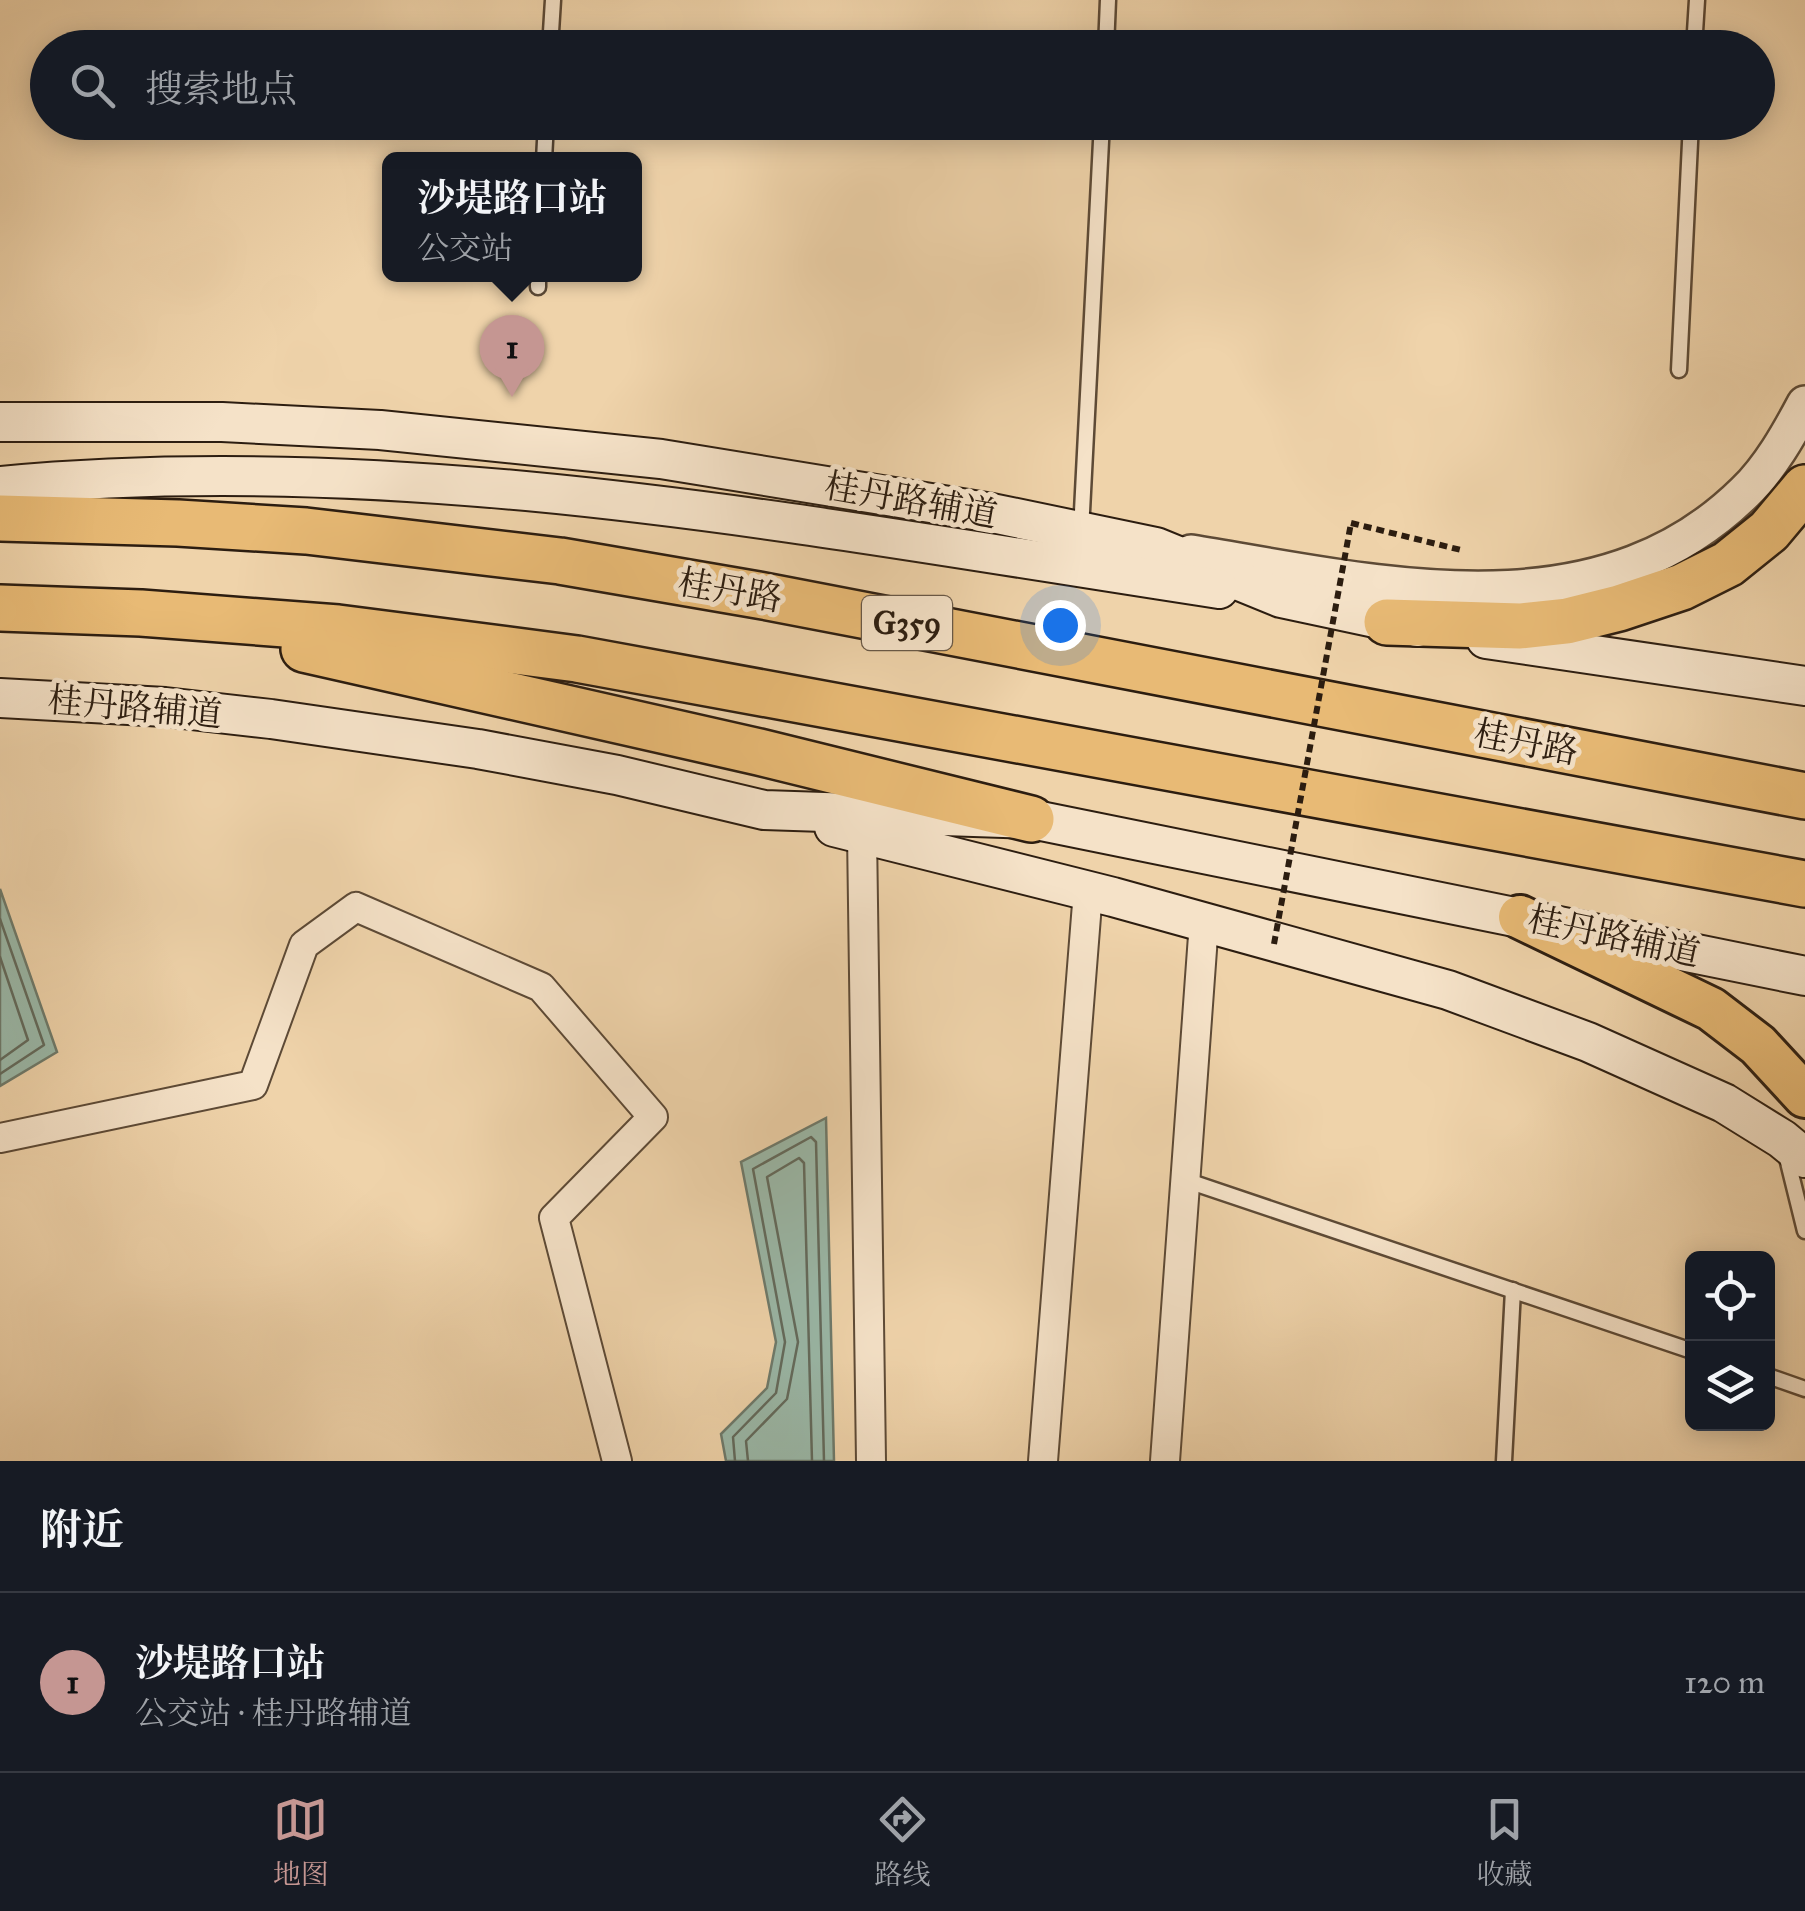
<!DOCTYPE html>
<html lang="zh">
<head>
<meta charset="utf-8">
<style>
	body { margin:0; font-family:"IM FELL Great Primer","Noto Serif SC",serif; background:#242831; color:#f1f3f6 }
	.controls { position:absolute; right:30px; bottom:30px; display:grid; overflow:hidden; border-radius:15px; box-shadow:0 5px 25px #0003 }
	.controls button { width:90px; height:90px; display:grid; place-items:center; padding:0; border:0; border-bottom:2px solid #363941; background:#171b24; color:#f1f3f6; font:50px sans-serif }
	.you { position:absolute; left:1060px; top:625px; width:35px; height:35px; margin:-25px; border:8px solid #fff; border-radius:50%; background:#1a73e8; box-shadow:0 0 0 15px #1a73e833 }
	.badge { display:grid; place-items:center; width:65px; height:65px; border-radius:50%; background:#c59692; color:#111; font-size:32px; font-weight:700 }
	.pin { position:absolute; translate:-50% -82px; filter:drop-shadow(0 2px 5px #0008) }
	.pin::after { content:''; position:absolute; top:52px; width:35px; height:30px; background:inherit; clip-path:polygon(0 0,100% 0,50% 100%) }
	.popup { position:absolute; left:382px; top:152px; width:260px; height:130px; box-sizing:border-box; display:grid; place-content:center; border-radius:15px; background:#171b24; filter:drop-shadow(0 2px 8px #0005); font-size:32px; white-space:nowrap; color:#9ea1a6 }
	.popup b { font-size:38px; color:#f1f3f6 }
	.popup::after { content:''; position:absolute; left:50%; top:100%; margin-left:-20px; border:20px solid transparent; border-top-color:#171b24 }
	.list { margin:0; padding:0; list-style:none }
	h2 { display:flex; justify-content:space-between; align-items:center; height:130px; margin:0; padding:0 40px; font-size:42px }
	h2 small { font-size:32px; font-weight:400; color:#9ea1a6 }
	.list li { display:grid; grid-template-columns:65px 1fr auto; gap:30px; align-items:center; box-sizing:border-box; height:180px; padding:0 40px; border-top:2px solid #363941 }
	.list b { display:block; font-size:38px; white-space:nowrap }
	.list p { margin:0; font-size:32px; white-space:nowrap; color:#9ea1a6 }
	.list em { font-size:32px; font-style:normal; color:#9ea1a6 }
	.icon { flex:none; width:55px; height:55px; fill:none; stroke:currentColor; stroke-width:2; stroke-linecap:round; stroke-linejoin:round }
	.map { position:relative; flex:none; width:1805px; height:1461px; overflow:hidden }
	.search { position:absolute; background:#171b24; box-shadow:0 5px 25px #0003; left:30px; right:30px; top:30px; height:110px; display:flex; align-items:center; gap:25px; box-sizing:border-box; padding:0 35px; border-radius:55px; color:#9ea1a6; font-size:38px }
	.sheet { height:310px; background:#171b24 }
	nav { display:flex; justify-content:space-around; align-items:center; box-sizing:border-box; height:140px; border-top:2px solid #363941; background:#171b24; font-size:28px; color:#9ea1a6 }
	nav a { display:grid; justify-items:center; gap:5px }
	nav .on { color:#c59692 }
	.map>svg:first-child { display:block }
	.water { fill:#9ab8a8; stroke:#6e7a6b; stroke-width:2.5 }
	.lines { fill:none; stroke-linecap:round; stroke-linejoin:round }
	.shore { stroke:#636a5c; stroke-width:2.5 }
	.service-casing { stroke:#5d4a36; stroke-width:19 }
	.minor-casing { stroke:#5d4a36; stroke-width:32 }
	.tertiary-casing { stroke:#5d4a36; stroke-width:40 }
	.secondary-casing { stroke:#2c1d10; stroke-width:42 }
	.primary-casing { stroke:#2c1d10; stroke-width:48 }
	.trunk-casing { stroke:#2c1d10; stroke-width:50 }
	.path { stroke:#2c1d10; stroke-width:6; stroke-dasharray:8 5; stroke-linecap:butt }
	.service { stroke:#f5e2c8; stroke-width:14 }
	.minor { stroke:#f5e2c8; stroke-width:28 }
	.tertiary { stroke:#f5e2c8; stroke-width:35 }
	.secondary { stroke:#f5e2c8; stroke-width:38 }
	.primary { stroke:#e8ba75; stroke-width:42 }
	.trunk { stroke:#e8ba75; stroke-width:45 }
	.path-bridge { stroke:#2c1d10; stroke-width:6; stroke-dasharray:8 5; stroke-linecap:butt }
	.labels { text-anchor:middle; stroke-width:10; stroke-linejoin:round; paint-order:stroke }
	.shield { fill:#f5e2c8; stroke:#685847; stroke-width:2.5 }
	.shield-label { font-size:32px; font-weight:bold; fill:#2c1d10 }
	.street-label { font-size:35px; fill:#2c1d10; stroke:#f5e2c8 }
</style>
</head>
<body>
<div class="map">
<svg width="1805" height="1461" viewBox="0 0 1805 1461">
	<rect width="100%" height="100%" fill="#efd3aa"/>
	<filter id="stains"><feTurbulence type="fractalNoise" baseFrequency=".002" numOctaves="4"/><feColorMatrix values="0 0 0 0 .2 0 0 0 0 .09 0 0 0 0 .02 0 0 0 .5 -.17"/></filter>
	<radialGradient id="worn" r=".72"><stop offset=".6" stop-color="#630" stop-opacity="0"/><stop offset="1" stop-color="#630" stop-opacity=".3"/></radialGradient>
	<g class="water">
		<path d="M0 889 57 1052 0 1086Z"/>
		<path d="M826 1118 834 1461H726L721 1434 767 1388 776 1342 741 1162Z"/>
	</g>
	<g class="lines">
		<g class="shore">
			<path d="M0 919 44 1045 0 1074"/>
			<path d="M0 957 28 1040 0 1060"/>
			<path d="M735 1461 733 1437 776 1393 785 1342 753 1169 811 1137 816 1142 824 1461"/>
			<path d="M748 1461 746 1441 787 1399 798 1342 767 1177 799 1158 804 1163 812 1461"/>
		</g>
		<g class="service-casing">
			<g id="service">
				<path d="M550 48 553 0"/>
				<path d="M1106 48 1108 0"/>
				<path d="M1694 48 1697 0"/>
				<path d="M544 160 546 122"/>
				<path d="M538 287V274"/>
				<path d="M1679 370 1691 122"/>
				<path d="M1081 531 1102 122"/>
				<path d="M1786 1154 1805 1231"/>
				<path d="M1185 1180 1692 1351"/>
				<path d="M1768 1376 1805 1389"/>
				<path d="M1504 1461 1513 1290"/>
			</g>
		</g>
		<g class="minor-casing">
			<g id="minor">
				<path d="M862 834 871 1461"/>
				<path d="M0 1138 253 1085 304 945 356 907 541 987 653 1117 554 1218 617 1461"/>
				<path d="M1043 1461 1088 891"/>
				<path d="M1165 1461 1204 922"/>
			</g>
		</g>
		<g class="tertiary-casing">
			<path id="tertiary" d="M1191 553C1375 583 1595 640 1745 492 1770 468 1789 434 1805 404"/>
		</g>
		<g class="secondary-casing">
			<g id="secondary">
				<path d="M0 422H222L380 430 661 459 992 513 1156 547 1281 598 1417 627"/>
				<path d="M0 486C409 447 816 528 1219 589"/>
				<path d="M1486 639 1805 686"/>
				<path d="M0 698 165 707 271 719 478 749 617 775 764 810 1031 819 1805 976"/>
				<path d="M834 827 1113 897 1448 990 1588 1042 1724 1103 1782 1139 1805 1158"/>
			</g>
		</g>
		<g class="primary-casing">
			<path id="primary" d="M1520 917 1711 1009 1758 1045 1805 1096"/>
		</g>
		<g class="trunk-casing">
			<g id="trunk">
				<path d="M0 518 178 523 306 531 560 561 758 595 1805 796"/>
				<path d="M0 608 141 613 338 628 577 659 1805 884"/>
				<path d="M1387 622 1520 626 1567 621 1619 608 1682 587 1728 564 1769 531 1805 488"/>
				<path d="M304 649 759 752 1031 819"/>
			</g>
		</g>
		<path class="path" d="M1351 523 1461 550"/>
		<use href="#service" class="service"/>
		<use href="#minor" class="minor"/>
		<use href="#tertiary" class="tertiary"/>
		<use href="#secondary" class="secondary"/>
		<use href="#primary" class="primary"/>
		<use href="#trunk" class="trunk"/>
		<path class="path-bridge" d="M1274 944 1351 523"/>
	</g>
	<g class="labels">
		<rect class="shield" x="862" y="596" width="90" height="54" rx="8"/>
		<g class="shield-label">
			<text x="907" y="634">G359</text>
		</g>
		<g class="street-label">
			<text transform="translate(911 500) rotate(10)" y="12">桂丹路辅道</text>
			<text transform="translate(730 590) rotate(10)" y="12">桂丹路</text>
			<text transform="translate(135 707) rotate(5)" y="12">桂丹路辅道</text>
			<text transform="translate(1526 742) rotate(11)" y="12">桂丹路</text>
			<text transform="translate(1614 936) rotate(12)" y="12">桂丹路辅道</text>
		</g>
	</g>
	<rect width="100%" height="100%" filter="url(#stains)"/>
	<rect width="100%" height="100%" fill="url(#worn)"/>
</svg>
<div class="controls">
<button><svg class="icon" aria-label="locate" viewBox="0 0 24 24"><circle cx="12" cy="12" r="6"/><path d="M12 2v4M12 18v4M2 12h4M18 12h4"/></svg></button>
<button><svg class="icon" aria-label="layers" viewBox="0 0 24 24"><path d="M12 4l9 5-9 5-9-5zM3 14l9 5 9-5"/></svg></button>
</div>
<div class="you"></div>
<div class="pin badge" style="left:512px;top:397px">1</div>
<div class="popup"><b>沙堤路口站</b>公交站</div>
<div class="search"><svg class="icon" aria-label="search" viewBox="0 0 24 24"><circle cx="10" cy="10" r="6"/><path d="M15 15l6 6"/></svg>搜索地点</div>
</div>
<section class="sheet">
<h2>附近<small></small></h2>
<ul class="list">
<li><span class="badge">1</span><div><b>沙堤路口站</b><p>公交站 · 桂丹路辅道</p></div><em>120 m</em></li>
</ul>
</section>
<nav>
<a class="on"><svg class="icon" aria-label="map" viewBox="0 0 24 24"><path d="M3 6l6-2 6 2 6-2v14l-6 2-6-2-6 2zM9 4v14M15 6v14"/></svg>地图</a>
<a><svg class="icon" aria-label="directions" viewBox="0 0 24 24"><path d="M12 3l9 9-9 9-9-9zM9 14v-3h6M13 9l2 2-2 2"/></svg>路线</a>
<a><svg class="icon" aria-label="saved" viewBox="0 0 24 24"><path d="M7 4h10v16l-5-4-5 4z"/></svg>收藏</a>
</nav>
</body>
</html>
